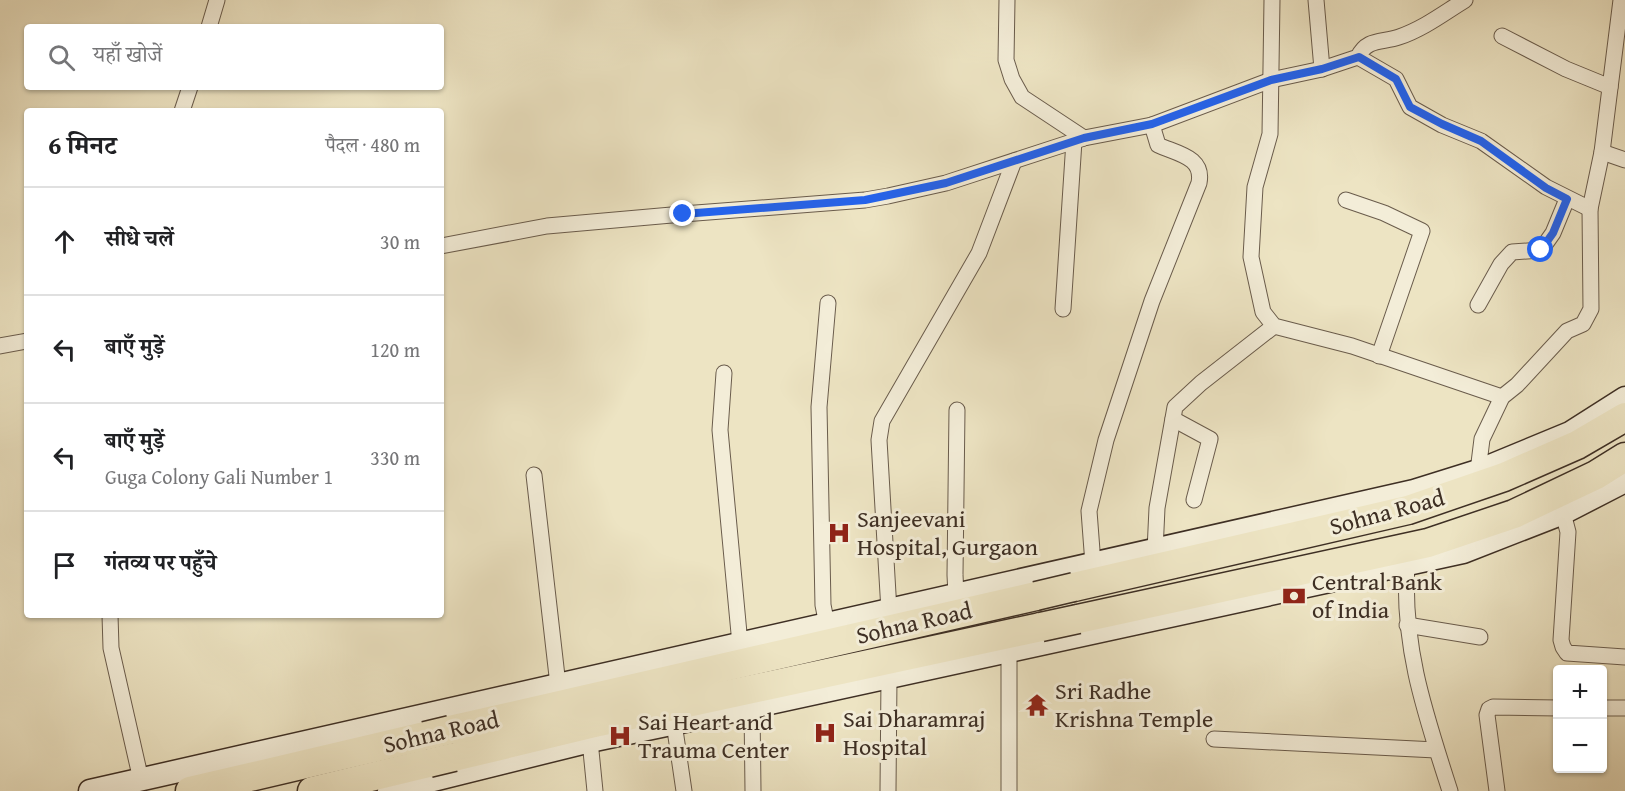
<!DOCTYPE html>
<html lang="hi">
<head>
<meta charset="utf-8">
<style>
	body { margin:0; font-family:"Gentium Book Plus","Noto Serif Devanagari",serif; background:#f2f2f2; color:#202124 }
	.controls { position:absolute; right:18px; bottom:18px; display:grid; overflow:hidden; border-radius:6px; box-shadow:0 2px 4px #0004 }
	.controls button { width:54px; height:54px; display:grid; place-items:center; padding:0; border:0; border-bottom:2px solid #e0e0e0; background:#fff; color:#202124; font:30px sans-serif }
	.stop { position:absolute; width:18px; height:18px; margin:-14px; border:4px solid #2563eb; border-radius:50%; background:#fff }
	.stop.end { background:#2563eb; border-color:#fff; box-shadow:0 2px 6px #0008 }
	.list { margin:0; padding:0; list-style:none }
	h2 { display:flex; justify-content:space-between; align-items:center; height:78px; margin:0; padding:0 24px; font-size:26px }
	h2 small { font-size:20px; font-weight:400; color:#757577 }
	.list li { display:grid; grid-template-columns:39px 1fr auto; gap:18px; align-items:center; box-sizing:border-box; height:108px; padding:0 24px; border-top:2px solid #e0e0e0 }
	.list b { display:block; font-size:22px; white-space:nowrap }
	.list p { margin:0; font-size:20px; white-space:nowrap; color:#757577 }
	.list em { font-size:20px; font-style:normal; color:#757577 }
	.icon { flex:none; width:33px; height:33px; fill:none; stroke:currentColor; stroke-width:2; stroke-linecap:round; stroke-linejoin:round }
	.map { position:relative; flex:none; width:1625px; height:791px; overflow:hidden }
	.search { position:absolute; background:#fff; box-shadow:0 2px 4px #0004; left:24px; top:24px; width:420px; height:66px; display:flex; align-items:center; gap:15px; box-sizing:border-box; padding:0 21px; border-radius:6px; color:#757577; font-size:22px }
	.panel { position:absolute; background:#fff; box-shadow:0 2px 4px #0004; left:24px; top:108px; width:420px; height:510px; border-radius:6px }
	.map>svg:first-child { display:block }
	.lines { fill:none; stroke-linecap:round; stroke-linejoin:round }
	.street-casing { stroke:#6a5c4c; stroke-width:17 }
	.secondary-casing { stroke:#3e2f24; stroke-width:25 }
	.highway-casing { stroke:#3e2f24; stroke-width:31 }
	.street { stroke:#f3edd8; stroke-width:15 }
	.secondary { stroke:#f3edd8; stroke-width:22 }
	.highway { stroke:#ede4c3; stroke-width:28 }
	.highway-bridge-casing { stroke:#3e2f24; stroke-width:31; stroke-linecap:butt }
	.highway-bridge { stroke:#ede4c3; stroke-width:28 }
	.route { stroke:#2563eb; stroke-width:8 }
	.labels { text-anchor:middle; stroke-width:6; stroke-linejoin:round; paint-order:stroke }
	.street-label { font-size:24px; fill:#3e2f24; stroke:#f3edd8 }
	.poi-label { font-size:24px; fill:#3e2f24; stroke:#f3edd8; text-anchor:start }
</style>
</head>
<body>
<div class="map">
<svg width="1625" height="791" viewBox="0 0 1625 791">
	<rect width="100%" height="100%" fill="#ede4c3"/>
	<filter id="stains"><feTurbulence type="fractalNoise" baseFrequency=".00333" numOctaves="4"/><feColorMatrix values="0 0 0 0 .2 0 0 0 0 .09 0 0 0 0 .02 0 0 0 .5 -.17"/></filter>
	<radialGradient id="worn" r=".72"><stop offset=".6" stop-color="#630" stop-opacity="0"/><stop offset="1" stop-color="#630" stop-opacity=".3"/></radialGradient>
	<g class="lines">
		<g class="street-casing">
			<g id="street">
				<path d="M1007 0 1006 60 1012 79 1022 97 1084 138"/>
				<path d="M1272 0 1270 134 1255 187 1251 257 1263 312 1274 326 1352 346 1502 397"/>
				<path d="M1316 0 1322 69"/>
				<path d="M209 27 217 0"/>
				<path d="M1502 36 1566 69 1610 87"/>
				<path d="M1358 57 1396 79 1410 107 1442 125 1481 141 1546 187 1590 209"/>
				<path d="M182 111 190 87"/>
				<path d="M1602 152 1625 160"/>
				<path d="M1346 200 1384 213 1422 231 1379 356"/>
				<path d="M441 246 547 226 683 214 865 200 888 196 946 183 1084 138 1152 125 1271 80 1322 69 1358 57C1367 38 1382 43 1399 37 1423 29 1444 13 1465 0"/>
				<path d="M1478 305 1501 264 1512 252 1541 250 1553 233 1567 199"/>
				<path d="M1063 309 1074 141"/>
				<path d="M0 346 27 341"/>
				<path d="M724 373 720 430 740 644"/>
				<path d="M1173 419 1210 439 1194 500"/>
				<path d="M1478 471 1482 439 1502 397 1517 385 1567 331 1583 324 1591 309 1590 209 1602 152 1621 0"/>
				<path d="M534 475 558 685"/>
				<path d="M1563 513 1568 532 1561 640 1563 647 1567 653 1625 657"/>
				<path d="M1155 551 1157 508 1175 407 1201 383 1274 326"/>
				<path d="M1093 564 1089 511 1106 440 1152 301 1199 183C1204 157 1178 154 1158 145L1152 125"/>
				<path d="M1407 564C1402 647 1425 713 1450 791"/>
				<path d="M956 595 955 575 957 410"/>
				<path d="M889 611 879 440 882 421 979 253 1014 161"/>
				<path d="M110 615 111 648 141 780"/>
				<path d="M827 625 823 605 819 407 828 303"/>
				<path d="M1407 625 1480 637"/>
				<path d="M752 707 753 791"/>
				<path d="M1602 708H1625"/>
				<path d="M674 723 684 791"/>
				<path d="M1214 739 1436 750"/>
				<path d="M590 741 595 791"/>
				<path d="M888 791 889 677"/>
				<path d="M1009 791V651"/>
				<path d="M1497 791 1487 715 1489 709 1493 707 1558 708"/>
			</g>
		</g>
		<g class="secondary-casing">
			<g id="secondary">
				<path d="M90 791 1414 491 1478 471 1570 433 1625 398"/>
				<path d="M389 791 590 741 752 707 1463 552 1563 513 1625 481"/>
			</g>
		</g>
		<g class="highway-casing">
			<g id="highway">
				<path d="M1074 587 1408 510 1504 477 1577 445 1625 417"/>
				<path d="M1078 619 1428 543 1514 514 1596 475 1625 457"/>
				<path d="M450 730 1036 596"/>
				<path d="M454 757 599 722 1041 627"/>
				<path d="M190 791 425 736"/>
				<path d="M312 791 429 763"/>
			</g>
		</g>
		<use href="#street" class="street"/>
		<use href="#secondary" class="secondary"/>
		<use href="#highway" class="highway"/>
		<g class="highway-bridge-casing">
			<g id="highway-bridge">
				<path d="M1036 596 1074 587"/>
				<path d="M1041 627 1078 619"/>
				<path d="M425 736 450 730"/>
				<path d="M429 763 454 757"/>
			</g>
		</g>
		<use href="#highway-bridge" class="highway-bridge"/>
	</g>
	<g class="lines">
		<path class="route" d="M683 214 865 200 946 183 1084 138 1152 124 1271 80 1322 69 1359 57 1396 79 1410 107 1442 124 1481 141 1546 188 1567 199 1553 233 1541 250"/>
	</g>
	<defs>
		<g id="hospital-bare" transform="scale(1.8)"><path d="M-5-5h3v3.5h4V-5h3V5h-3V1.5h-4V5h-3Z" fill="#8f2418" stroke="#f3edd8" stroke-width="2.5" paint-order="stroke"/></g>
		<g id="bank-bare" transform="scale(1.8)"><path d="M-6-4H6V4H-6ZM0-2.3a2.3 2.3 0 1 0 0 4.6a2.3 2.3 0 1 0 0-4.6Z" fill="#8f2418" stroke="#f3edd8" stroke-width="2.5" paint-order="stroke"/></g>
		<g id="temple-bare" transform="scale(1.8)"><path d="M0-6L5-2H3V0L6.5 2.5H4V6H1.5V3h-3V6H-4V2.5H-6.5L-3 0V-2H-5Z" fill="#8f2418" stroke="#f3edd8" stroke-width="2.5" paint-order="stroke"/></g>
	</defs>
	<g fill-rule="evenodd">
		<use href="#hospital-bare" x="839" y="533"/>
		<use href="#bank-bare" x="1294" y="596"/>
		<use href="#temple-bare" x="1037" y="705"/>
		<use href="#hospital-bare" x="825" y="733"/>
		<use href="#hospital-bare" x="620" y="736"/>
	</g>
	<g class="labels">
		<g class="street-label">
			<text transform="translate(1387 512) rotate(-15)" y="8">Sohna Road</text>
			<text transform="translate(914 623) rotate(-13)" y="8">Sohna Road</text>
			<text transform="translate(441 732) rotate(-13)" y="8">Sohna Road</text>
		</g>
		<g class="poi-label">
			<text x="857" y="527">Sanjeevani<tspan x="857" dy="28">Hospital, Gurgaon</tspan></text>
			<text x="1312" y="590">Central Bank<tspan x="1312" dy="28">of India</tspan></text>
			<text x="1055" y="699">Sri Radhe<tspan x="1055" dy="28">Krishna Temple</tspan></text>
			<text x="843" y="727">Sai Dharamraj<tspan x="843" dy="28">Hospital</tspan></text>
			<text x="638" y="730">Sai Heart and<tspan x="638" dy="28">Trauma Center</tspan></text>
		</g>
	</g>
	<rect width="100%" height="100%" filter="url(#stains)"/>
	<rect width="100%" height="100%" fill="url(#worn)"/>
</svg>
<div class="controls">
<button>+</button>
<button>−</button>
</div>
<div class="stop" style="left:1541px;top:250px"></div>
<div class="stop end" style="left:683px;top:214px"></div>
<div class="search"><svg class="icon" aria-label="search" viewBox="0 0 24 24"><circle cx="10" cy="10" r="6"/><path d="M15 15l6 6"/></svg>यहाँ खोजें</div>
<section class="panel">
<h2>6 मिनट<small>पैदल · 480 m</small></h2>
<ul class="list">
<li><svg class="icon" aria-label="ahead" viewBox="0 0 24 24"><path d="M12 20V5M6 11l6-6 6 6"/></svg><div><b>सीधे चलें</b></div><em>30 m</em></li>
<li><svg class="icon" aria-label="left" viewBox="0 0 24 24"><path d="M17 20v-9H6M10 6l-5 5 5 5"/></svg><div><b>बाएँ मुड़ें</b></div><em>120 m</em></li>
<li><svg class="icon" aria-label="left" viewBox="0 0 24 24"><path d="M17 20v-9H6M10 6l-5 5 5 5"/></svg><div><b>बाएँ मुड़ें</b><p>Guga Colony Gali Number 1</p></div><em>330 m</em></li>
<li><svg class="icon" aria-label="arrive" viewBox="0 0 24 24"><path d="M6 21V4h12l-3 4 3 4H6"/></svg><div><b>गंतव्य पर पहुँचे</b></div></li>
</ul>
</section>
</div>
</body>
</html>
